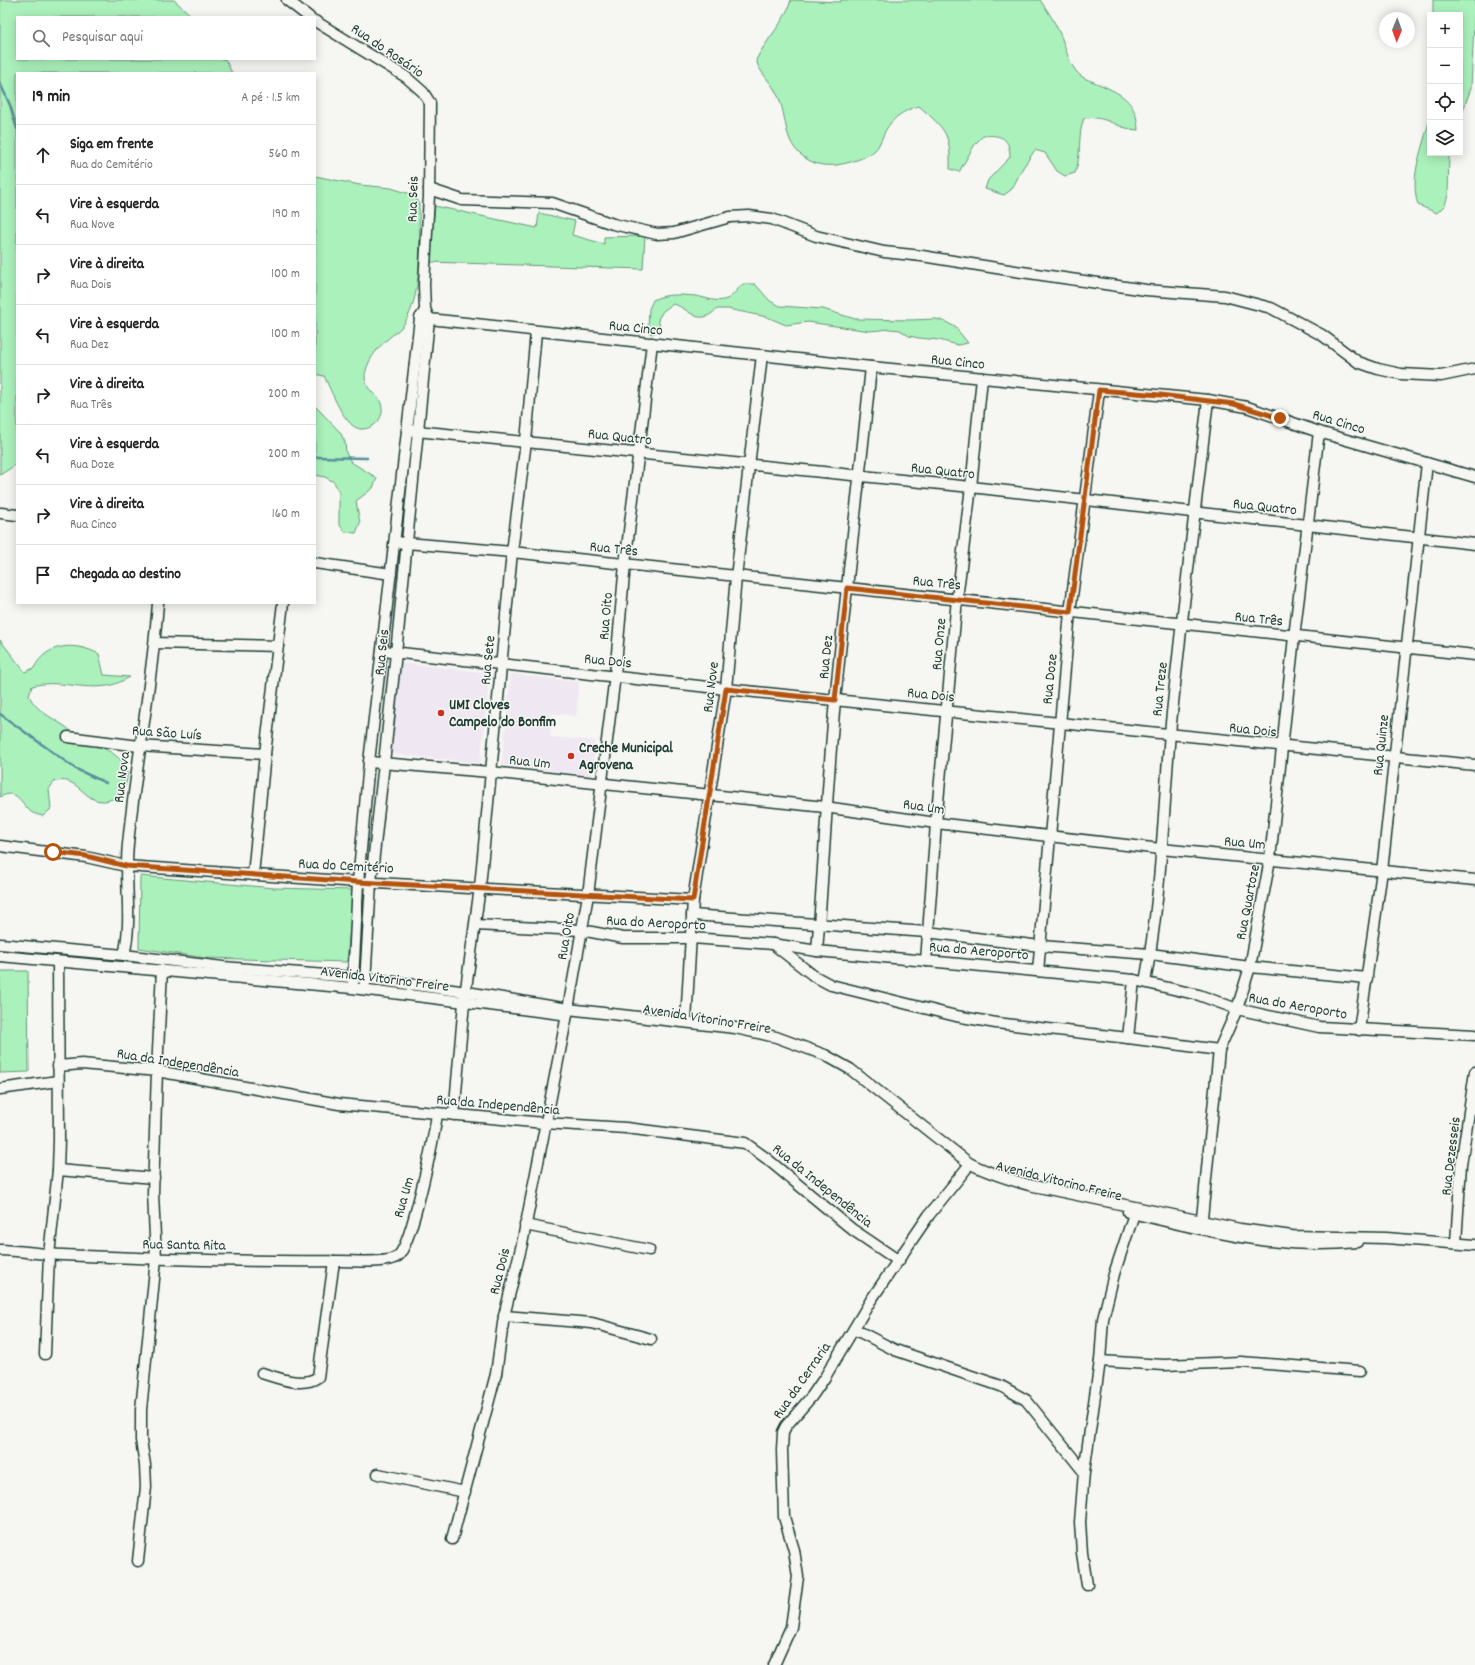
<!DOCTYPE html>
<html lang="pt">
<head>
<meta charset="utf-8">
<style>
	body { margin:0; font-family:Dekko,sans-serif; background:#f2f2f2; color:#222 }
	.controls { position:absolute; right:12px; top:12px; display:grid; overflow:hidden; border-radius:0px; box-shadow:0 2px 10px #0003 }
	.controls button { width:36px; height:36px; display:grid; place-items:center; padding:0; border:0; border-bottom:1px solid #e0e0e0; background:#fff; color:#222; font:20px sans-serif }
	.compass { position:absolute; left:1379px; top:12px; width:36px; height:36px; border-radius:50%; background:#fff; box-shadow:0 2px 10px #0003; rotate:181deg }
	.stop { position:absolute; width:12px; height:12px; margin:-9px; border:3px solid #b45309; border-radius:50%; background:#fff }
	.stop.end { background:#b45309; border-color:#fff; box-shadow:0 1px 4px #0008 }
	.list { margin:0; padding:0; list-style:none }
	h2 { display:flex; justify-content:space-between; align-items:center; height:52px; margin:0; padding:0 16px; font-size:17px }
	h2 small { font-size:13px; font-weight:400; color:#767676 }
	.list li { display:grid; grid-template-columns:26px 1fr auto; gap:12px; align-items:center; box-sizing:border-box; height:60px; padding:0 16px; border-top:1px solid #e0e0e0 }
	.list b { display:block; font-size:15px; white-space:nowrap }
	.list p { margin:0; font-size:13px; white-space:nowrap; color:#767676 }
	.list em { font-size:13px; font-style:normal; color:#767676 }
	.icon { flex:none; width:22px; height:22px; fill:none; stroke:currentColor; stroke-width:2; stroke-linecap:round; stroke-linejoin:round }
	.map { position:relative; flex:none; width:1475px; height:1665px; overflow:hidden }
	.search { position:absolute; background:#fff; box-shadow:0 2px 10px #0003; left:16px; top:16px; width:300px; height:44px; display:flex; align-items:center; gap:10px; box-sizing:border-box; padding:0 14px; border-radius:0px; color:#767676; font-size:15px }
	.panel { position:absolute; background:#fff; box-shadow:0 2px 10px #0003; left:16px; top:72px; width:300px; height:532px; border-radius:0px }
	.map>svg:first-child { display:block }
	.built { fill:#efe7f2 }
	.green { fill:#abf1bc; stroke:#659778 }
	.lines { fill:none; stroke-linecap:round; stroke-linejoin:round }
	.stream { stroke:#59909c; stroke-width:2.5 }
	.minor-casing { stroke:#1f3d34; stroke-width:13 }
	.minor { stroke:#f6f6f2; stroke-width:10 }
	.route { stroke:#b45309; stroke-width:5 }
	.poi-dot { fill:#c8321e; stroke:#f6f6f2; stroke-width:1.5 }
	.labels { text-anchor:middle; stroke-width:3; stroke-linejoin:round; paint-order:stroke }
	.street-label { font-size:15px; fill:#1f3d34; stroke:#f6f6f2 }
	.poi-label { font-size:15px; font-weight:bold; fill:#1f3d34; stroke:#f6f6f2; text-anchor:start }
</style>
</head>
<body>
<div class="map">
<svg width="1475" height="1665" viewBox="0 0 1475 1665">
	<rect width="100%" height="100%" fill="#f6f6f2"/>
	<filter id="ink" filterUnits="userSpaceOnUse"><feTurbulence type="fractalNoise" baseFrequency=".025" numOctaves="2"/><feDisplacementMap in="SourceGraphic" scale="8" xChannelSelector="R" yChannelSelector="G"/><feConvolveMatrix kernelMatrix="1 2 1 2 8 2 1 2 1" color-interpolation-filters="sRGB"/></filter>
	<g filter="url(#ink)">
		<g class="built">
			<path d="M401 663 490 673 480 763 391 754Z"/>
			<path d="M511 674 579 682 576 716 552 713 550 737 595 741 592 775 502 765Z"/>
		</g>
		<g class="green">
			<path d="M0 0H174L193 17H17V59H225L232 73H17V464L0 475Z"/>
			<path d="M791 0 840 2 841 0H1040C1048 11 1055 22 1060 34 1066 47 1067 60 1076 71 1080 77 1088 80 1094 82 1120 93 1137 100 1138 130 1116 129 1108 115 1084 118 1077 136 1082 155 1075 173L1065 176 1057 171 1045 153 1035 150 1022 169 1012 189 1004 195 985 189 988 180 1010 157C1010 138 1001 134 983 136L975 144 959 172 950 169C951 133 945 129 919 106 903 110 889 120 883 136 880 142 879 147 874 151 865 159 848 163 837 165 824 166 816 165 805 158 782 142 788 118 778 96 772 82 760 74 756 60 766 39 785 23 791 0Z"/>
			<path d="M1433 0H1475L1471 88 1460 119V15H1433Z"/>
			<path d="M1430 118V153H1449L1448 195 1445 205 1437 213 1418 205C1409 175 1423 148 1430 118Z"/>
			<path d="M315 176 360 185 391 188 414 195 419 204C419 240 424 292 404 324 400 330 394 333 389 338 380 345 371 356 367 367 365 373 364 378 367 385 369 391 377 395 380 401 387 415 376 428 363 429 345 431 331 389 324 376L315 374Z"/>
			<path d="M435 206 537 228 539 213 575 221 572 235 604 244V237L645 236 643 269 429 262Z"/>
			<path d="M743 284H755L770 301 780 306 823 309 855 319 910 320 936 319 946 322 955 327 968 343 958 345 939 340 919 338 909 336 900 330 890 329 870 331 808 322 786 325 767 317 728 309H717C697 328 692 309 673 304L663 311 658 319 661 330 651 334 648 331 649 309 653 300C666 293 682 295 696 296 707 298 716 303 727 299 733 296 738 288 743 284Z"/>
			<path d="M315 406 340 432 345 442 346 453 351 462 377 478 373 488 356 501 360 523 356 533 345 532 339 524V492L334 482 325 477 315 475Z"/>
			<path d="M0 640 25 672 34 668C47 642 76 642 99 654L104 675 130 677C122 681 115 685 107 686 82 690 57 679 32 686L29 696C37 711 49 716 63 725 69 729 74 734 80 737 101 748 140 758 123 790 120 796 111 801 103 801 88 802 81 785 67 781 64 780 59 781 55 781L49 789 51 809 43 816C39 815 34 814 31 812 20 802 17 788 0 797Z"/>
			<path d="M140 876 274 888 353 890 347 962 206 958 139 948Z"/>
			<path d="M0 971H28L29 1072 0 1073Z"/>
		</g>
		<g class="lines">
			<g class="stream">
				<path d="M0 83 10 105 17 129"/>
				<path d="M315 457 367 458"/>
				<path d="M0 714 76 769 106 783"/>
			</g>
			<g class="minor-casing">
				<g id="minor">
					<path d="M287 0 309 17"/>
					<path d="M315 21 406 77 423 92 430 103 429 196 424 285 425 309 429 319 396 653 371 882 365 983"/>
					<path d="M429 189 462 200 552 203 613 224 657 234 674 233 730 217 749 216 772 219 816 236 884 252 922 256 1015 271 1146 290 1225 296 1271 308 1322 335 1358 362 1378 369 1401 374 1441 376 1475 369"/>
					<path d="M420 318 871 367 1208 400 1247 407 1319 432 1475 477"/>
					<path d="M407 430 971 487 1475 544"/>
					<path d="M1 513 17 515"/>
					<path d="M395 542 512 552 1475 655"/>
					<path d="M315 563 391 574"/>
					<path d="M155 643 278 646"/>
					<path d="M383 651 726 689 1475 765"/>
					<path d="M68 737 139 746 265 754"/>
					<path d="M369 762 490 772 825 807 936 823 1161 849 1475 880"/>
					<path d="M0 846 86 857 126 866 358 882 693 900"/>
					<path d="M253 875 265 754 283 603"/>
					<path d="M692 915 927 932 1040 946 1150 954 1250 967 1367 978"/>
					<path d="M475 925 581 930 623 938H692L773 944 817 951 1134 980 1199 995 1237 1009 1319 1027 1475 1035"/>
					<path d="M0 944 124 955 223 967 365 978 467 992 568 1009 735 1028 776 1037 825 1055 850 1069 969 1163C988 1173 1008 1179 1029 1185L1240 1229 1292 1236 1386 1238 1475 1245"/>
					<path d="M773 944 814 976 831 985 956 1016 996 1023 1128 1038 1219 1050"/>
					<path d="M817 951C824 867 827 784 835 701 846 589 860 478 871 367"/>
					<path d="M124 955C133 919 124 881 128 844 136 763 152 684 158 603"/>
					<path d="M0 956 352 988 561 1014"/>
					<path d="M926 961 936 823 957 599 971 487 982 378"/>
					<path d="M1038 971 1070 612 1099 391"/>
					<path d="M353 982 358 882 369 762 420 318 424 312"/>
					<path d="M1145 982C1161 900 1163 816 1170 733 1181 622 1195 511 1208 400"/>
					<path d="M686 1022 693 900 726 689 736 577 762 355"/>
					<path d="M1359 1030 1382 871 1427 463"/>
					<path d="M1128 1038 1134 980"/>
					<path d="M58 1066 82 1064 157 1071 339 1104 544 1123 626 1128 745 1143 766 1158 853 1230 899 1261"/>
					<path d="M0 1089 58 1081"/>
					<path d="M454 1115 464 1003 480 887 512 552 526 441 536 332"/>
					<path d="M58 1170 154 1178"/>
					<path d="M1128 1212C1203 1230 1280 1251 1357 1242"/>
					<path d="M525 1225 649 1250"/>
					<path d="M1201 1228 1219 1050 1237 1009 1250 967 1270 859 1294 637 1319 432"/>
					<path d="M1456 1243 1461 1165 1475 1072"/>
					<path d="M0 1250C21 1251 42 1254 63 1255 154 1259 245 1262 335 1261 349 1260 387 1265 398 1256 412 1244 434 1137 437 1114"/>
					<path d="M504 1316 592 1323 651 1339"/>
					<path d="M854 1329 895 1350 1001 1386 1026 1400 1084 1472"/>
					<path d="M45 1354 49 1255 58 1170 59 1139 58 962"/>
					<path d="M1100 1361 1164 1365 1241 1362 1360 1371"/>
					<path d="M262 1373C278 1378 303 1388 318 1377L334 1261"/>
					<path d="M378 1474 465 1492"/>
					<path d="M452 1539 496 1374 504 1316 522 1244 567 1015 588 895 615 675 625 564 652 343"/>
					<path d="M138 1561 146 1487 145 1465 141 1440V1410L156 1259 153 1193 157 1071 162 970"/>
					<path d="M1087 1585 1082 1553 1080 1522 1084 1472 1100 1361 1103 1319 1114 1274 1134 1214"/>
					<path d="M774 1665 791 1627 798 1577 794 1550 784 1517 782 1450 783 1432 786 1426 812 1396 825 1377 871 1300 929 1215 966 1169"/>
				</g>
			</g>
			<use href="#minor" class="minor"/>
		</g>
	</g>
	<g class="lines" filter="url(#ink)">
		<path class="route" d="M53 852 86 856 126 866 358 882 693 900 726 689 835 700 847 588 1070 612 1099 390 1160 395 1234 404 1280 418"/>
	</g>
	<g class="poi-dot">
		<circle cx="441" cy="713" r="4"/>
		<circle cx="571" cy="756" r="4"/>
	</g>
	<g class="labels">
		<g class="street-label">
			<text transform="translate(388 50) rotate(34)" y="5">Rua do Rosário</text>
			<text transform="translate(412 199) rotate(-88)" y="5">Rua Seis</text>
			<text transform="translate(636 327) rotate(6)" y="5">Rua Cinco</text>
			<text transform="translate(958 361) rotate(6)" y="5">Rua Cinco</text>
			<text transform="translate(1339 421) rotate(17)" y="5">Rua Cinco</text>
			<text transform="translate(620 436) rotate(6)" y="5">Rua Quatro</text>
			<text transform="translate(943 470) rotate(6)" y="5">Rua Quatro</text>
			<text transform="translate(1265 506) rotate(6)" y="5">Rua Quatro</text>
			<text transform="translate(614 548) rotate(6)" y="5">Rua Três</text>
			<text transform="translate(937 582) rotate(6)" y="5">Rua Três</text>
			<text transform="translate(605 616) rotate(-85)" y="5">Rua Oito</text>
			<text transform="translate(1259 618) rotate(6)" y="5">Rua Três</text>
			<text transform="translate(938 644) rotate(-85)" y="5">Rua Onze</text>
			<text transform="translate(381 652) rotate(-84)" y="5">Rua Seis</text>
			<text transform="translate(825 657) rotate(-84)" y="5">Rua Dez</text>
			<text transform="translate(487 660) rotate(-84)" y="5">Rua Sete</text>
			<text transform="translate(608 660) rotate(6)" y="5">Rua Dois</text>
			<text transform="translate(1049 679) rotate(-84)" y="5">Rua Doze</text>
			<text transform="translate(710 687) rotate(-83)" y="5">Rua Nove</text>
			<text transform="translate(1159 689) rotate(-84)" y="5">Rua Treze</text>
			<text transform="translate(931 694) rotate(6)" y="5">Rua Dois</text>
			<text transform="translate(1253 729) rotate(6)" y="5">Rua Dois</text>
			<text transform="translate(167 732) rotate(4)" y="5">Rua São Luís</text>
			<text transform="translate(1380 745) rotate(-84)" y="5">Rua Quinze</text>
			<text transform="translate(530 761) rotate(6)" y="5">Rua Um</text>
			<text transform="translate(121 777) rotate(-83)" y="5">Rua Nova</text>
			<text transform="translate(924 806) rotate(8)" y="5">Rua Um</text>
			<text transform="translate(1245 842) rotate(5)" y="5">Rua Um</text>
			<text transform="translate(346 865) rotate(3)" y="5">Rua do Cemitério</text>
			<text transform="translate(1247 902) rotate(-79)" y="5">Rua Quartoze</text>
			<text transform="translate(656 922) rotate(3)" y="5">Rua do Aeroporto</text>
			<text transform="translate(565 936) rotate(-80)" y="5">Rua Oito</text>
			<text transform="translate(979 950) rotate(5)" y="5">Rua do Aeroporto</text>
			<text transform="translate(385 978) rotate(7)" y="5">Avenida Vitorino Freire</text>
			<text transform="translate(1298 1005) rotate(10)" y="5">Rua do Aeroporto</text>
			<text transform="translate(707 1018) rotate(9)" y="5">Avenida Vitorino Freire</text>
			<text transform="translate(178 1062) rotate(9)" y="5">Rua da Independência</text>
			<text transform="translate(498 1104) rotate(5)" y="5">Rua da Independência</text>
			<text transform="translate(1450 1156) rotate(-83)" y="5">Rua Dezesseis</text>
			<text transform="translate(1059 1180) rotate(14)" y="5">Avenida Vitorino Freire</text>
			<text transform="translate(823 1185) rotate(39)" y="5">Rua da Independência</text>
			<text transform="translate(403 1197) rotate(-74)" y="5">Rua Um</text>
			<text transform="translate(184 1244) rotate(1)" y="5">Rua Santa Rita</text>
			<text transform="translate(499 1271) rotate(-76)" y="5">Rua Dois</text>
			<text transform="translate(801 1380) rotate(-55)" y="5">Rua da Cerraria</text>
		</g>
		<g class="poi-label">
			<text x="449" y="709">UMI Cloves<tspan x="449" dy="17">Campelo do Bonfim</tspan></text>
			<text x="579" y="752">Creche Municipal<tspan x="579" dy="17">Agrovena</tspan></text>
		</g>
	</g>
</svg>
<div class="controls">
<button>+</button>
<button>−</button>
<button><svg class="icon" aria-label="locate" viewBox="0 0 24 24"><circle cx="12" cy="12" r="6"/><path d="M12 2v4M12 18v4M2 12h4M18 12h4"/></svg></button>
<button><svg class="icon" aria-label="layers" viewBox="0 0 24 24"><path d="M12 4l9 5-9 5-9-5zM3 14l9 5 9-5"/></svg></button>
</div>
<svg class="compass" viewBox="-18 -18 36 36"><path d="M0-13l5 13h-10z" fill="#e53935"/><path d="M0 13l5-13h-10z" fill="#767676"/></svg>
<div class="stop" style="left:53px;top:852px"></div>
<div class="stop end" style="left:1280px;top:418px"></div>
<div class="search"><svg class="icon" aria-label="search" viewBox="0 0 24 24"><circle cx="10" cy="10" r="6"/><path d="M15 15l6 6"/></svg>Pesquisar aqui</div>
<section class="panel">
<h2>19 min<small>A pé · 1.5 km</small></h2>
<ul class="list">
<li><svg class="icon" aria-label="ahead" viewBox="0 0 24 24"><path d="M12 20V5M6 11l6-6 6 6"/></svg><div><b>Siga em frente</b><p>Rua do Cemitério</p></div><em>560 m</em></li>
<li><svg class="icon" aria-label="left" viewBox="0 0 24 24"><path d="M17 20v-9H6M10 6l-5 5 5 5"/></svg><div><b>Vire à esquerda</b><p>Rua Nove</p></div><em>190 m</em></li>
<li><svg class="icon" aria-label="right" viewBox="0 0 24 24"><path d="M7 20v-9h11M14 6l5 5-5 5"/></svg><div><b>Vire à direita</b><p>Rua Dois</p></div><em>100 m</em></li>
<li><svg class="icon" aria-label="left" viewBox="0 0 24 24"><path d="M17 20v-9H6M10 6l-5 5 5 5"/></svg><div><b>Vire à esquerda</b><p>Rua Dez</p></div><em>100 m</em></li>
<li><svg class="icon" aria-label="right" viewBox="0 0 24 24"><path d="M7 20v-9h11M14 6l5 5-5 5"/></svg><div><b>Vire à direita</b><p>Rua Três</p></div><em>200 m</em></li>
<li><svg class="icon" aria-label="left" viewBox="0 0 24 24"><path d="M17 20v-9H6M10 6l-5 5 5 5"/></svg><div><b>Vire à esquerda</b><p>Rua Doze</p></div><em>200 m</em></li>
<li><svg class="icon" aria-label="right" viewBox="0 0 24 24"><path d="M7 20v-9h11M14 6l5 5-5 5"/></svg><div><b>Vire à direita</b><p>Rua Cinco</p></div><em>160 m</em></li>
<li><svg class="icon" aria-label="arrive" viewBox="0 0 24 24"><path d="M6 21V4h12l-3 4 3 4H6"/></svg><div><b>Chegada ao destino</b></div></li>
</ul>
</section>
</div>
</body>
</html>
